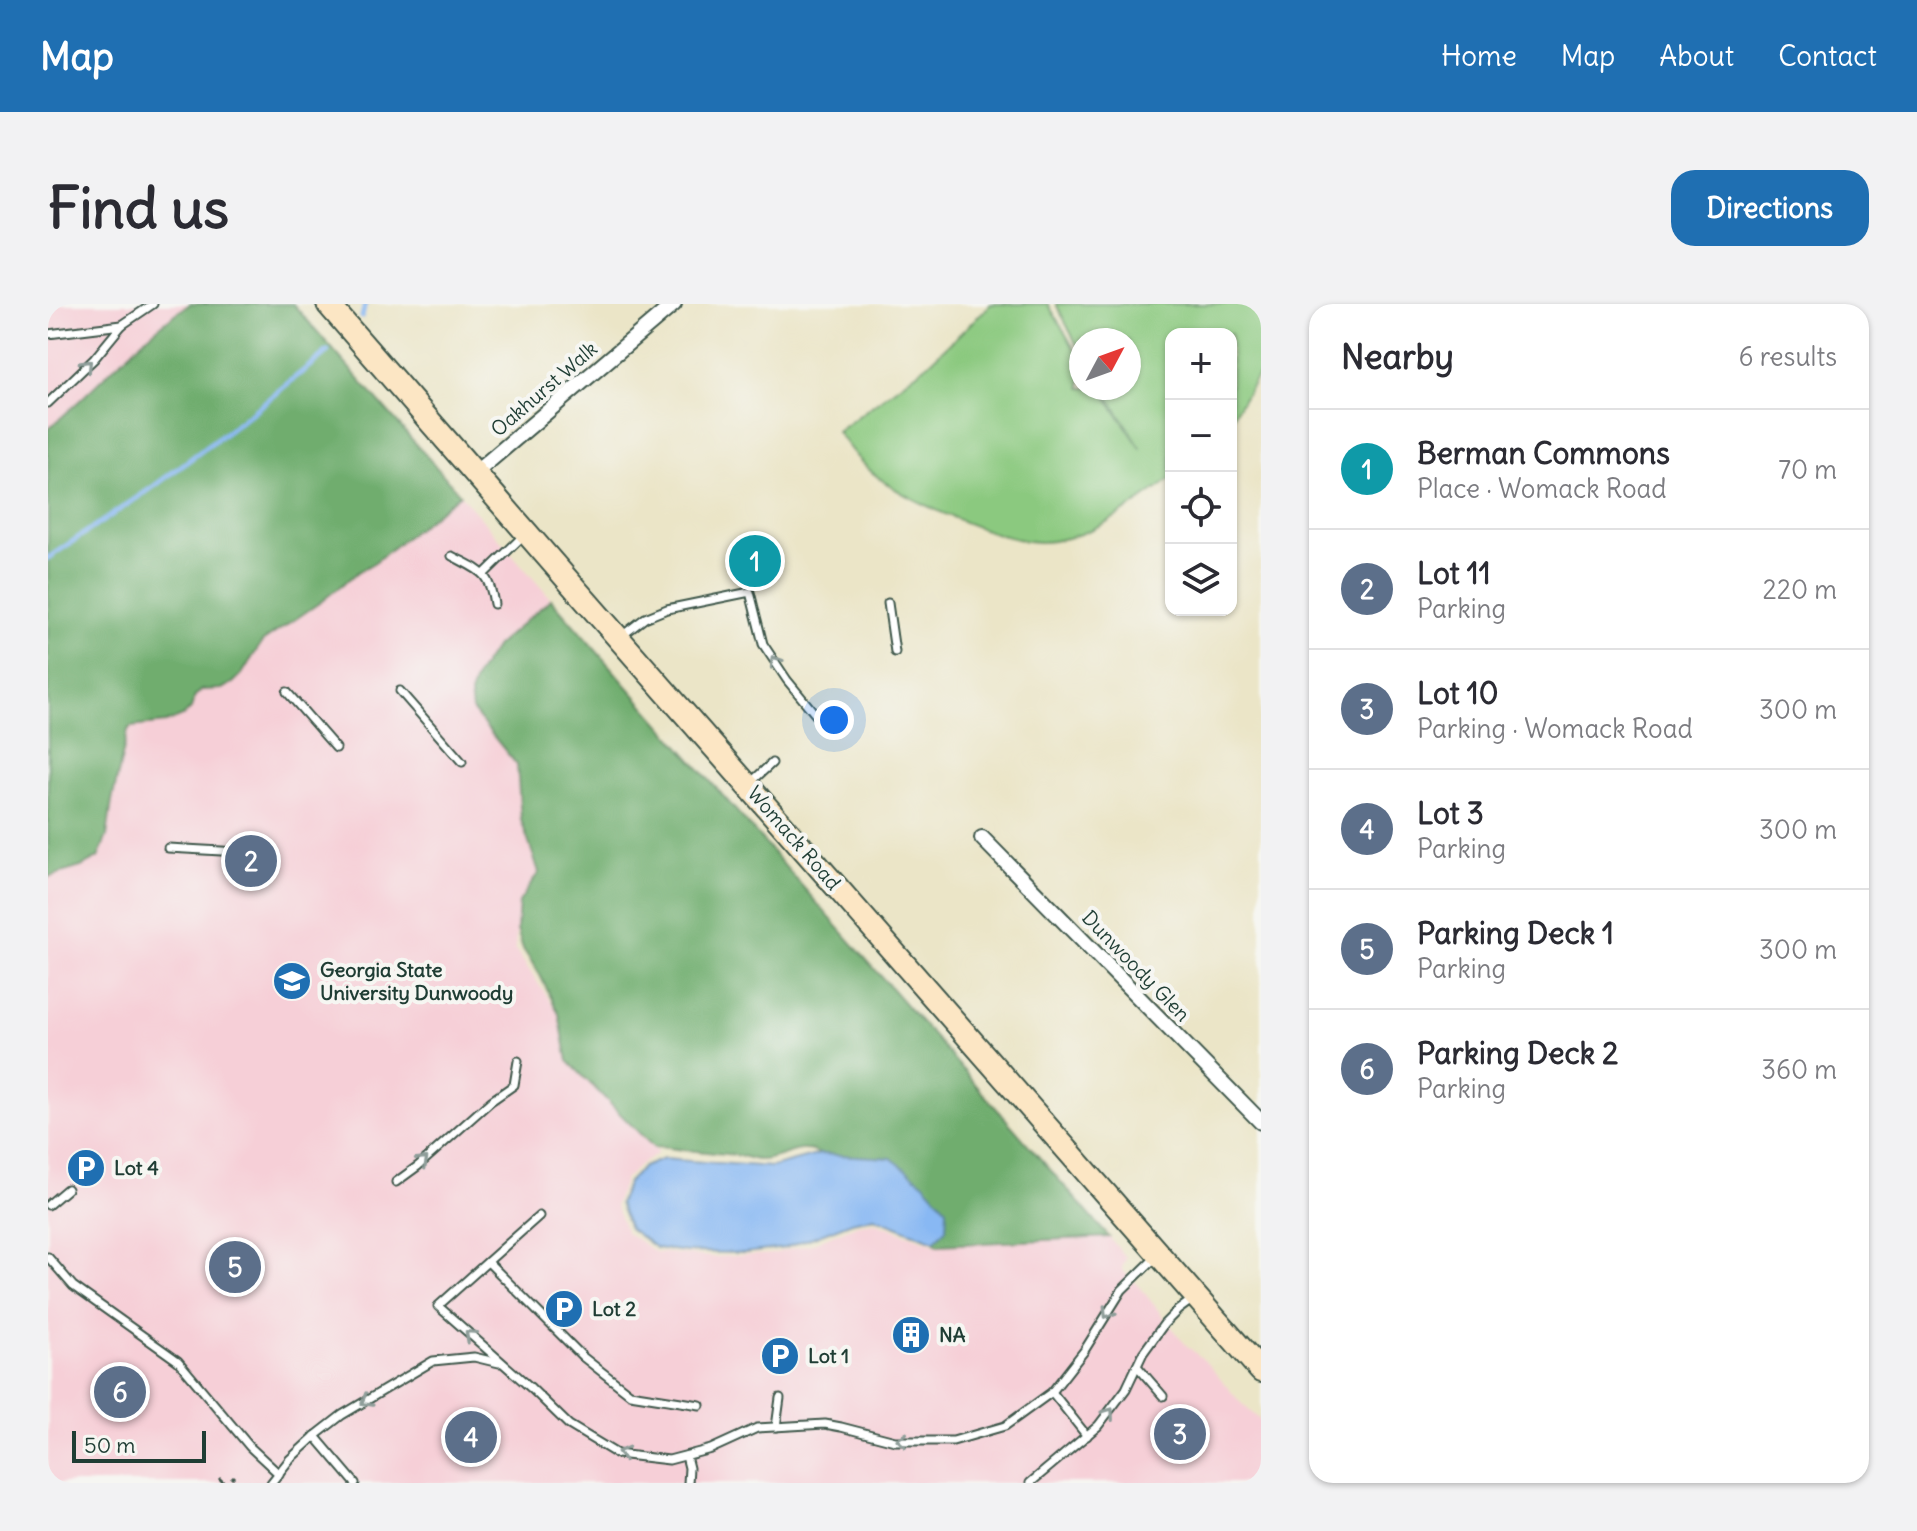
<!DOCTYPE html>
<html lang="en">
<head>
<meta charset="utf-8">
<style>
	body { margin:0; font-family:Delius,sans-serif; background:#f2f2f3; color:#2b2b33 }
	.controls { position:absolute; right:24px; top:24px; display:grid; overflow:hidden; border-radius:16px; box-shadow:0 2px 6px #0004 }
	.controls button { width:72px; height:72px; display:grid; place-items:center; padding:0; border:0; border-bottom:2px solid #e1e1e2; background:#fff; color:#2b2b33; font:40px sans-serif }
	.compass { position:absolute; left:1021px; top:24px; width:72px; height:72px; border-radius:50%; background:#fff; box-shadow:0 2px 6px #0004; rotate:49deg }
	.scale { position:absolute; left:24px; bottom:20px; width:134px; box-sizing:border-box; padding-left:8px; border:4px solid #1f3d34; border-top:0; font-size:22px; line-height:28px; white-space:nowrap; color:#1f3d34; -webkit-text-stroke:6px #f6f6f2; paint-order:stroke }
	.you { position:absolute; left:786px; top:416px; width:28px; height:28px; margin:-20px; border:6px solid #fff; border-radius:50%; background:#1a73e8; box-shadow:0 0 0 12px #1a73e833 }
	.badge { display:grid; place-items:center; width:52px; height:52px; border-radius:50%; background:#1f6fb2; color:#fff; font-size:26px; font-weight:700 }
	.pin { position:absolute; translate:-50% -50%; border:4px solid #fff; box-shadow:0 2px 8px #0006 }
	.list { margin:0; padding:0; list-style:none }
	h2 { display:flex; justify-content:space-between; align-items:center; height:104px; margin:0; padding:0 32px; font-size:34px }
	h2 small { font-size:26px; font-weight:400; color:#7c7c81 }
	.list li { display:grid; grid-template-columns:52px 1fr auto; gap:24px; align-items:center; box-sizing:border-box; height:120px; padding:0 32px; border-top:2px solid #e1e1e2 }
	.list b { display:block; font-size:30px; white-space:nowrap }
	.list p { margin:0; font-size:26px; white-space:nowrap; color:#7c7c81 }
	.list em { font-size:26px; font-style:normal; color:#7c7c81 }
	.icon { flex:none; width:44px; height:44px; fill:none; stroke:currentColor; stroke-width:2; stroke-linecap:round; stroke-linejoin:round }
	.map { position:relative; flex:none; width:1213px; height:1179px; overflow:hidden; border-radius:24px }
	header { display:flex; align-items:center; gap:48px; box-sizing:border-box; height:112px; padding:0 40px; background:#1f6fb2; color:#fff }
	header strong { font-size:38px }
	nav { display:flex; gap:44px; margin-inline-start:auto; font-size:28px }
	.intro { display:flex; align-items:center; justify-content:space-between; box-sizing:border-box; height:192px; padding:0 48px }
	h1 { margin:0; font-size:56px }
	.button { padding:20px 36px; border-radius:24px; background:#1f6fb2; color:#fff; font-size:28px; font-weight:700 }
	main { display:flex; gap:48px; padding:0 48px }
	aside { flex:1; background:#fff; border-radius:24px; box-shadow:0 2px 6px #0004 }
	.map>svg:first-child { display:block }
	.built { fill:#f6cfd7 }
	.green { fill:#8bc97f; stroke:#55835a; stroke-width:2 }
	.forest { fill:#70ad6e; stroke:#487551; stroke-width:2 }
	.water { fill:#88b8f3; stroke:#547a94; stroke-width:2 }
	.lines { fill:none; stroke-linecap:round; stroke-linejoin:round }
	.stream { stroke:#88b8f3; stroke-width:5 }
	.lane-casing { stroke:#3e564a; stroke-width:11 }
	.street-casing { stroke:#3e564a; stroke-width:18 }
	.secondary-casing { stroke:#3e564a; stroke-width:26 }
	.path { stroke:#3e564a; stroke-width:3; stroke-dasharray:6 6; stroke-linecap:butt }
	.lane { stroke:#fff; stroke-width:7 }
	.street { stroke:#fff; stroke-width:14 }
	.secondary { stroke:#fce6c4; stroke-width:22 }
	.oneway { stroke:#8f9e9a }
	.labels { text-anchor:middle; stroke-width:8; stroke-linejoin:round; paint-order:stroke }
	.street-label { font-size:20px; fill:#1f3d34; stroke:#f6f6f2 }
	.poi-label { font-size:20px; font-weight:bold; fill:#1f3d34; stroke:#f6f6f2; text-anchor:start }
</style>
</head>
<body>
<header>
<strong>Map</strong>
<nav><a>Home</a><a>Map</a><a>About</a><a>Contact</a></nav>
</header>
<div class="intro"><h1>Find us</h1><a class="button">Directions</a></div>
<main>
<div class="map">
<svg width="1213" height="1179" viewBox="0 0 1213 1179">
	<rect width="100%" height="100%" fill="#f6f6f2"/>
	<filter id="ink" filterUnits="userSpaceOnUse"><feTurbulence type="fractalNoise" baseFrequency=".0125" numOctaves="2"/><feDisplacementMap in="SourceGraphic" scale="16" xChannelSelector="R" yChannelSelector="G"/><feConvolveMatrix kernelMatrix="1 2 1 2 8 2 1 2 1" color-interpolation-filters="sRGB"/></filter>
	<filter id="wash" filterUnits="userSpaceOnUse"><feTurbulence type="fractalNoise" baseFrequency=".006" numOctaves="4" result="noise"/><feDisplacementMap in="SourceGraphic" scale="32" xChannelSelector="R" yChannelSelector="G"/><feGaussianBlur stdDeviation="1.8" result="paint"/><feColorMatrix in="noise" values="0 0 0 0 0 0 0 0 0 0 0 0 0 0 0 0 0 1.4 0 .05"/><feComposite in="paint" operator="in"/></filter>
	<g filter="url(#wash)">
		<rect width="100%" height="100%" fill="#ebe5c7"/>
		<g class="built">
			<path d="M0 0H142L128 9 0 125Z"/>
			<path d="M412 190 503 295 448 342 422 390 423 406 469 461 473 516 491 568 471 598 467 645 511 710 520 757 610 849 593 860 577 875 567 901 578 928 607 948 665 953 723 950 763 940 810 920 826 918 889 941 1061 933 1078 954 1074 964 1076 968 1091 982 1138 1041 1156 1056 1193 1099 1213 1117V1179H0V573L33 563 59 532 64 497 80 426 83 423 118 419 146 400 147 392 154 386 194 370 214 338 274 297 310 268 327 258Z"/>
		</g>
		<path class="green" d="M943 0H1000L1033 56V84H1052L1094 146 1055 84H1081V36H1033V49L1008 0H1213V66L1183 115V30H1123V175C1088 200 1049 231 1005 237 993 239 980 238 969 235 932 227 858 196 830 173 814 161 801 144 789 128L880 60Z"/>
		<g class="forest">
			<path d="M142 0H245L412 190 327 258 310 268 274 297 214 338 194 370 185 379 174 385 154 386 147 392 143 405 135 412 118 419 83 423 80 426 64 497 59 532 50 554 33 563 0 573V125C48 85 89 34 142 0Z"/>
			<path d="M503 295 1061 933 889 941 886 937 898 925 843 854 772 850C751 838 733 856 712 856 705 856 699 853 693 852 666 848 639 847 612 843L606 844 520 757 511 710 492 671 475 645 469 626 471 598 491 568 473 516 469 461 424 406 422 390 429 371 448 342Z"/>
		</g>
		<path class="water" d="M772 850 843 854 876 879 899 905 898 925 886 937 826 913 804 918 737 944 697 949 639 948 608 944 581 924 571 899 580 878 595 863 615 855 724 863Z"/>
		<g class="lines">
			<g class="stream">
				<path d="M314 13 317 0"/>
				<path d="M0 254 105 183 192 118 280 47"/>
			</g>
		</g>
	</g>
	<g filter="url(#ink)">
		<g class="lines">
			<g class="lane-casing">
				<g id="lane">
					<path d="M0 30 74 21"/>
					<path d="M0 99 46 55 74 21 105 0"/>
					<path d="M404 252C432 267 441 267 446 300"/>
					<path d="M436 270 477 230"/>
					<path d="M840 299 847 348"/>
					<path d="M575 331 597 314 619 305 702 288 715 340 739 376 772 416"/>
					<path d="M352 387 414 458"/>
					<path d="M239 388 288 444"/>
					<path d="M701 480 724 459"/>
					<path d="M120 544 191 548"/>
					<path d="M348 878 370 862 443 797 466 781 470 757"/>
					<path d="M0 901 19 885"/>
					<path d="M491 912 390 1002 483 1084 521 1121 569 1150 621 1156 663 1145 709 1124 777 1120 793 1123 847 1137H905L957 1122 1004 1088 1036 1047 1074 986 1109 952"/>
					<path d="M0 953 25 982 130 1057 202 1143 231 1170"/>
					<path d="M440 958 535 1053 582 1090 652 1101"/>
					<path d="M1089 1062 1115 1092"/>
					<path d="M1004 1088 1039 1132"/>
					<path d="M728 1123 732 1094"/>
					<path d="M267 1132 307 1179"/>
					<path d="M638 1152 641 1164 640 1179"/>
					<path d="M223 1179 242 1155 267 1132 294 1111 385 1057 426 1053 451 1059"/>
					<path d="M982 1179 1050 1122 1078 1085 1095 1049 1116 1020 1130 1006 1145 995"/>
				</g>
			</g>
			<g class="street-casing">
				<g id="street">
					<path d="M427 169 626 0"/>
					<path d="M934 534 1213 818"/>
				</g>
			</g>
			<g class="secondary-casing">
				<path id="secondary" d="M280 0 531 289 1213 1067"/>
			</g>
			<g class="path">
				<path d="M171 1174 176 1179"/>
				<path d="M183 1175 186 1172"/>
			</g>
			<use href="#lane" class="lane"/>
			<use href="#street" class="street"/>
			<use href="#secondary" class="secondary"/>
		</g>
		<defs><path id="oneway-chevron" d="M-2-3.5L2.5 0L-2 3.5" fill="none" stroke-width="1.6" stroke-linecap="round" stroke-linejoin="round" transform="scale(2)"/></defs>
		<g class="oneway">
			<use href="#oneway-chevron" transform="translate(39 61) rotate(-46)"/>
			<use href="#oneway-chevron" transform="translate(727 357) rotate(-124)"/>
			<use href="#oneway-chevron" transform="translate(375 857) rotate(-42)"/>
			<use href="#oneway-chevron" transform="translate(1060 1009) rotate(122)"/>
			<use href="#oneway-chevron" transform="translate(422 1031) rotate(-138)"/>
			<use href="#oneway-chevron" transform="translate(318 1097) rotate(150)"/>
			<use href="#oneway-chevron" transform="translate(1061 1109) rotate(-54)"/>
			<use href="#oneway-chevron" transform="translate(854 1136) rotate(-176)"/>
			<use href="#oneway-chevron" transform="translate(575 1149) rotate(-166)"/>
		</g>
	</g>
	<defs>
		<g id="university-disc" transform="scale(2)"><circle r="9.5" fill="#1f6fb2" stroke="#f6f6f2"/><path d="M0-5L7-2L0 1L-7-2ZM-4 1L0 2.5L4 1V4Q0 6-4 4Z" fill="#fff"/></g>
		<g id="parking-disc" transform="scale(2)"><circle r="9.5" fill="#1f6fb2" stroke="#f6f6f2"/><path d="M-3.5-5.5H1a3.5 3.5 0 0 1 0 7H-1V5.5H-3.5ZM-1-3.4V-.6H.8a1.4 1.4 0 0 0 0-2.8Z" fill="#fff"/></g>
		<g id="building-disc" transform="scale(2)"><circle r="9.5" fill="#1f6fb2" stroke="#f6f6f2"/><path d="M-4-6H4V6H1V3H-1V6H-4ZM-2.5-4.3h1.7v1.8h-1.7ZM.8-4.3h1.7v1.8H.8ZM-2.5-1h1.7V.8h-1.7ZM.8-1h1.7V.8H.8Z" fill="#fff"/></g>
	</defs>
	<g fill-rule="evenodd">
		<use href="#university-disc" x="244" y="677"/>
		<use href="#parking-disc" x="38" y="864"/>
		<use href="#parking-disc" x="516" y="1005"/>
		<use href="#building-disc" x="863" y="1031"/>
		<use href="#parking-disc" x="732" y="1052"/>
	</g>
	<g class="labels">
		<g class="street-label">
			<text transform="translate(496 85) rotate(-41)" y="7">Oakhurst Walk</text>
			<text transform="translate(746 534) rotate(49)" y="7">Womack Road</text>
			<text transform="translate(1088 662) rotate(46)" y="7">Dunwoody Glen</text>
		</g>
		<g class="poi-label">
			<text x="272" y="673">Georgia State<tspan x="272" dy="23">University Dunwoody</tspan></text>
			<text x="66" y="871">Lot 4</text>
			<text x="544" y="1012">Lot 2</text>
			<text x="891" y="1038">NA</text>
			<text x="760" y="1059">Lot 1</text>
		</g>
	</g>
</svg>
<div class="controls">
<button>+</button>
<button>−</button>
<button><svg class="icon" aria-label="locate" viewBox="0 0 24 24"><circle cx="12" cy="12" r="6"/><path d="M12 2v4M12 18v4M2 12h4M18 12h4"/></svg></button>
<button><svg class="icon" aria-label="layers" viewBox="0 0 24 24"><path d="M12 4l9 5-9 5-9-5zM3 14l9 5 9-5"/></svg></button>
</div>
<svg class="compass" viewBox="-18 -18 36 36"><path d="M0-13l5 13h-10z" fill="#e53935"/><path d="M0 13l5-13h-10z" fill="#7c7c81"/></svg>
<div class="scale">50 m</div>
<div class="you"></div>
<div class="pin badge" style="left:707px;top:257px;background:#0f9aa8">1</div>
<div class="pin badge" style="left:203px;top:557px;background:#5c6f8a">2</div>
<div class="pin badge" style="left:1132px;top:1130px;background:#5c6f8a">3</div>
<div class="pin badge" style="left:423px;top:1133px;background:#5c6f8a">4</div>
<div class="pin badge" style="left:187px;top:963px;background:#5c6f8a">5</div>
<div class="pin badge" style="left:72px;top:1088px;background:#5c6f8a">6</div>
</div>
<aside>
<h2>Nearby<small>6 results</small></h2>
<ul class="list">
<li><span class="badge" style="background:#0f9aa8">1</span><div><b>Berman Commons</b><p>Place · Womack Road</p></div><em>70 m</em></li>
<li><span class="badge" style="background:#5c6f8a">2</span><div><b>Lot 11</b><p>Parking</p></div><em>220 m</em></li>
<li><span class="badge" style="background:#5c6f8a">3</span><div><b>Lot 10</b><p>Parking · Womack Road</p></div><em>300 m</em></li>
<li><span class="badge" style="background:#5c6f8a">4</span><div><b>Lot 3</b><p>Parking</p></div><em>300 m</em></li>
<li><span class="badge" style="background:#5c6f8a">5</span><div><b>Parking Deck 1</b><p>Parking</p></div><em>300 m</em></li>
<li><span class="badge" style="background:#5c6f8a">6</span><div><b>Parking Deck 2</b><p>Parking</p></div><em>360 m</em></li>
</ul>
</aside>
</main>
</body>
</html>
